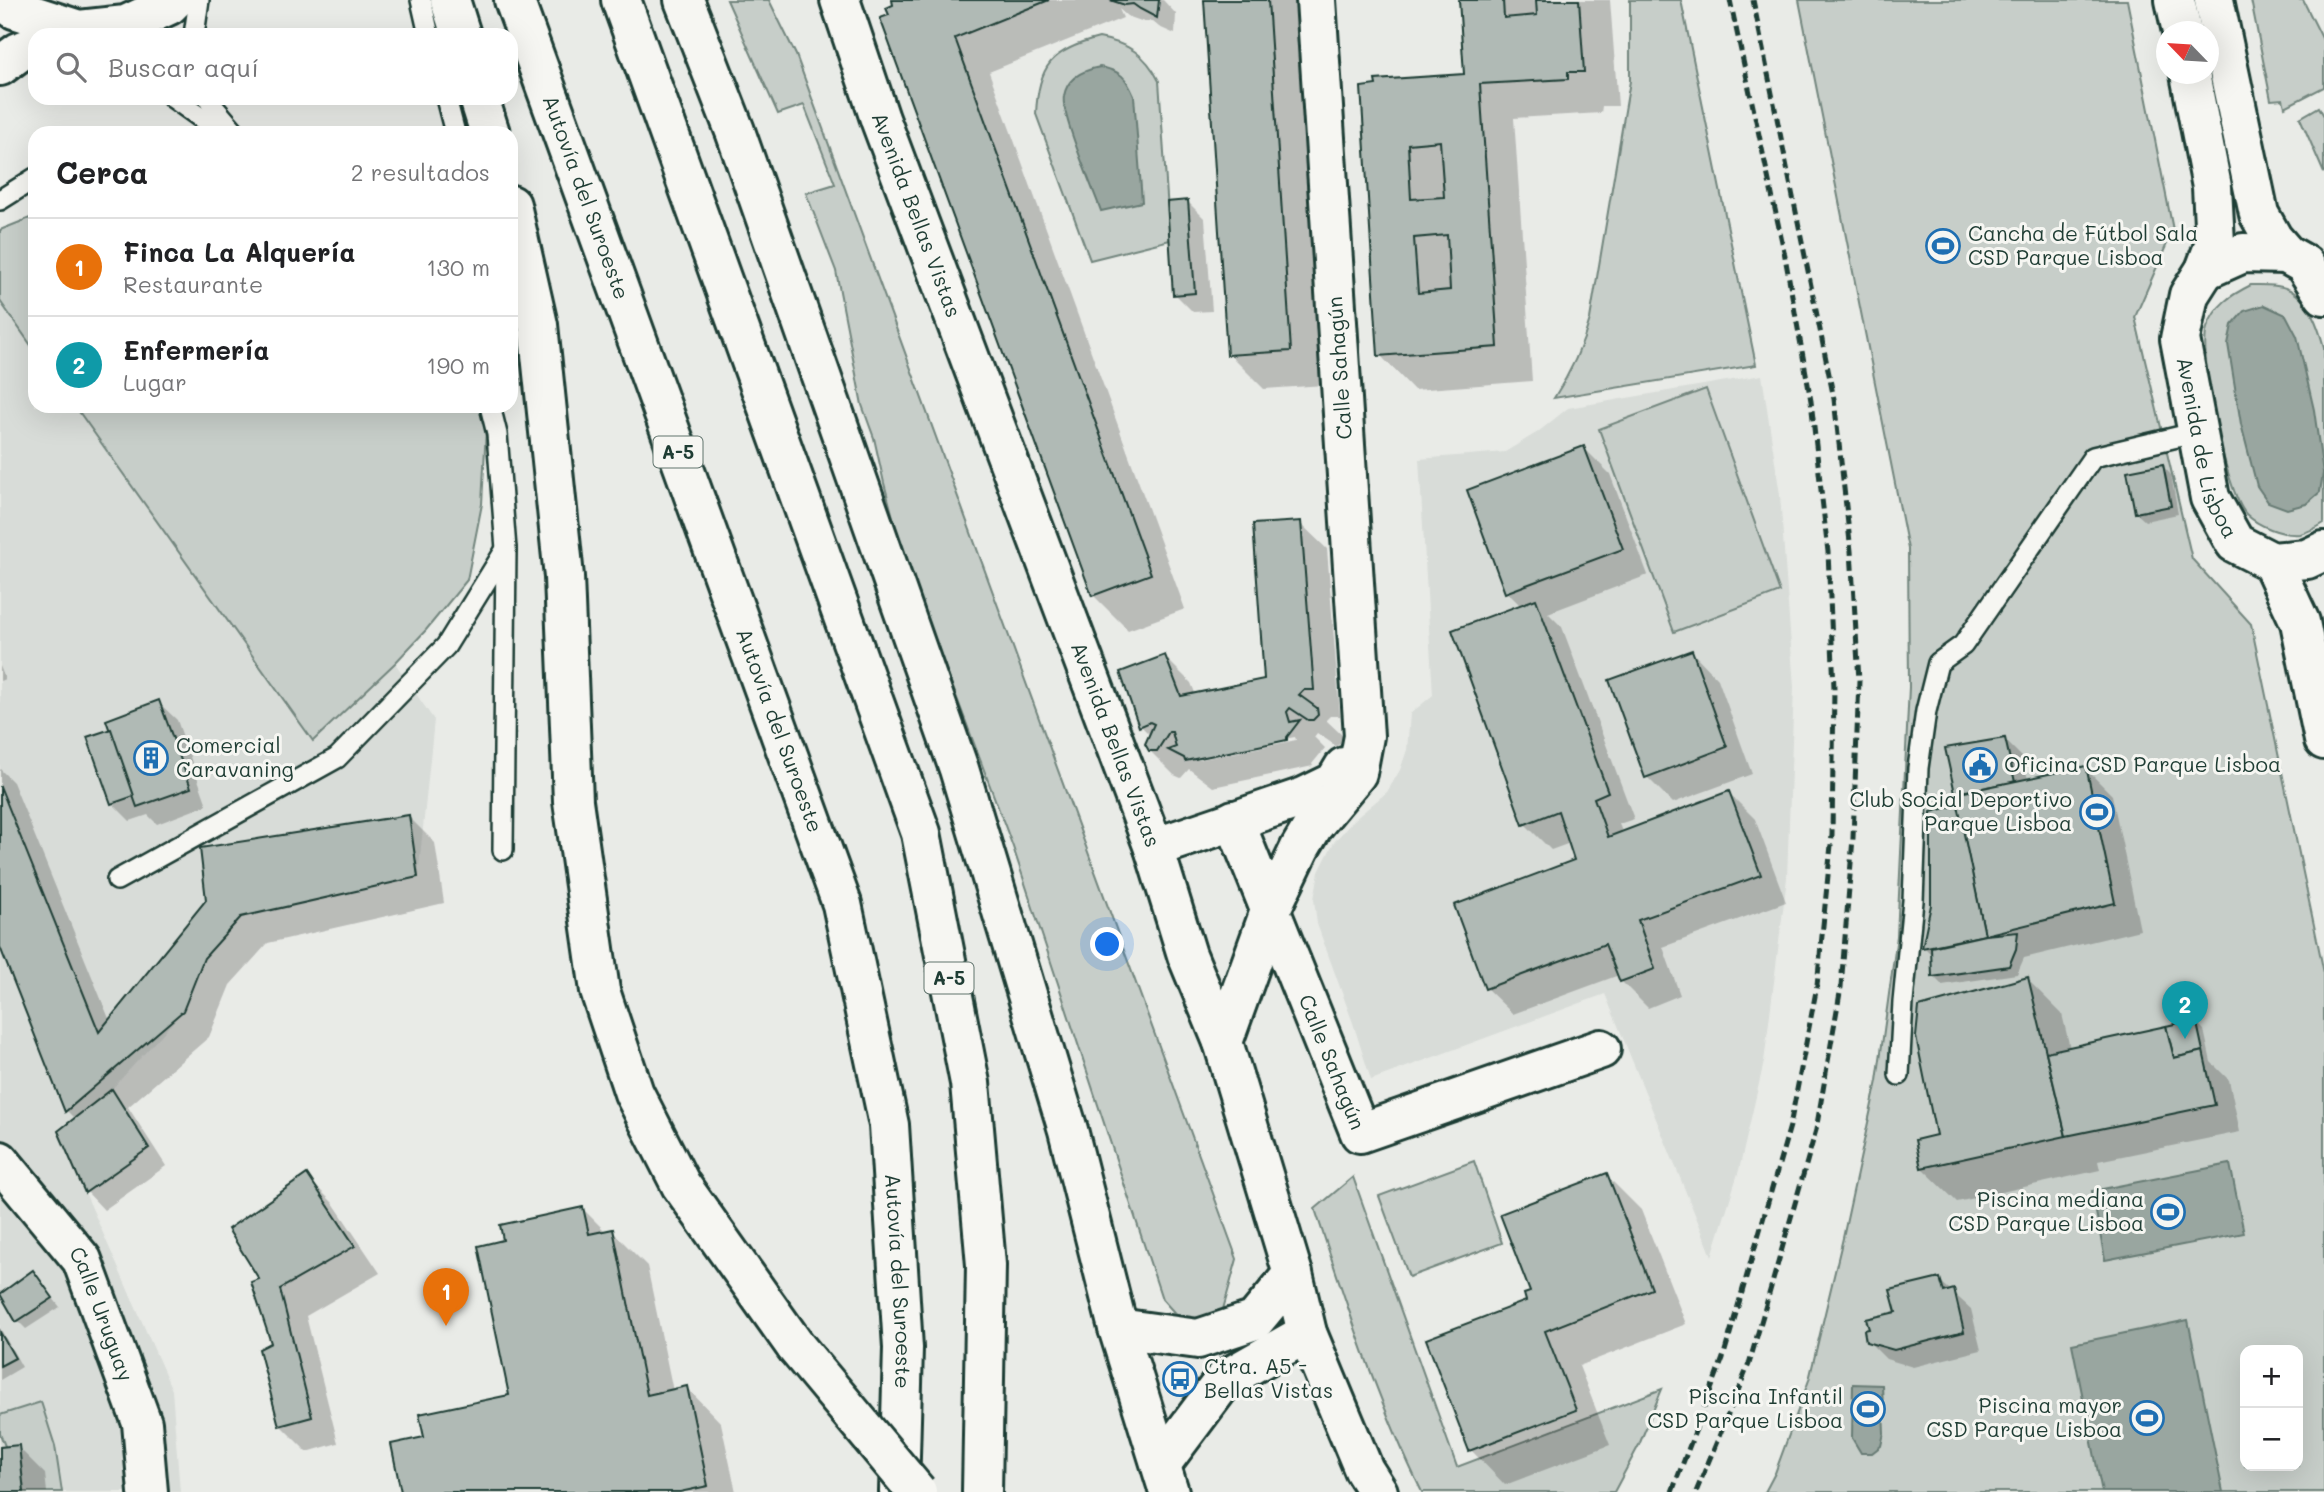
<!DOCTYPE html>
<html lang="es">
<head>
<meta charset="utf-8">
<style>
	body { margin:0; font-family:Mali,sans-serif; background:#f6f6f6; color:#202124 }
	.controls { position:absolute; right:21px; bottom:21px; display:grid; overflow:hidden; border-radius:14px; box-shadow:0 7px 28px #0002 }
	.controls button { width:63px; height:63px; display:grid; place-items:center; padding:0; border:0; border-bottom:2px solid #e0e0e0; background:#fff; color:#202124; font:35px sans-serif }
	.compass { position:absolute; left:2156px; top:21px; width:63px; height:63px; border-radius:50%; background:#fff; box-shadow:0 7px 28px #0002; rotate:295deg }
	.you { position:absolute; left:1108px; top:945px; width:24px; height:24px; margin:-18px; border:5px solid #fff; border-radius:50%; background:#1a73e8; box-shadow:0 0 0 10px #1a73e833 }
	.badge { display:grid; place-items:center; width:46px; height:46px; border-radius:50%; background:#0b8043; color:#fff; font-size:23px; font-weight:700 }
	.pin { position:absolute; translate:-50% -58px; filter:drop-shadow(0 2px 4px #0008) }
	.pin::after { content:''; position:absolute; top:37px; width:24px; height:21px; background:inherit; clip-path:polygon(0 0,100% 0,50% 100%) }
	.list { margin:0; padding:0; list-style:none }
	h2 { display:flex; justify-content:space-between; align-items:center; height:91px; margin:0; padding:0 28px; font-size:30px }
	h2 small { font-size:23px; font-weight:400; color:#757577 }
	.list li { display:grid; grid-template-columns:46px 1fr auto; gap:21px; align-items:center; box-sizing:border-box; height:98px; padding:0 28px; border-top:2px solid #e0e0e0 }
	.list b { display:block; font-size:26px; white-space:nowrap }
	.list p { margin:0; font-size:23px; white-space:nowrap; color:#757577 }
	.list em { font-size:23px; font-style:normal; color:#757577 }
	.icon { flex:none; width:38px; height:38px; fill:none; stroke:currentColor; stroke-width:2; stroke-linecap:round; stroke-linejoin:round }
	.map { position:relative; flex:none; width:2324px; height:1492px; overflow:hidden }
	.search { position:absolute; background:#fff; box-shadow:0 7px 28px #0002; left:28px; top:28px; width:490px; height:77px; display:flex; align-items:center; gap:18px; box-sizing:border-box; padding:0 24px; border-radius:21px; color:#757577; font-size:26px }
	.panel { position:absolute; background:#fff; box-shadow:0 7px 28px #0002; left:28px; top:126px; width:490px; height:287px; border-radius:21px }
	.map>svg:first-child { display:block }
	.built { fill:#d8dcd8 }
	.green { fill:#c7cec9; stroke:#73867e; stroke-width:2; fill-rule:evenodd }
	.water { fill:#99a6a0; stroke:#687c75; stroke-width:2 }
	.shadow { fill:#0003; fill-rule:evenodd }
	.building { fill:#b0bab5; stroke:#1f3d34; stroke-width:2; fill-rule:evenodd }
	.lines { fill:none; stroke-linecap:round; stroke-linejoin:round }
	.service-casing { stroke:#1f3d34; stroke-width:24 }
	.minor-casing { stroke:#1f3d34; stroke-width:44 }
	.tertiary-casing { stroke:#1f3d34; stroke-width:44 }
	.primary-casing { stroke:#1f3d34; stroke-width:44 }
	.motorway-casing { stroke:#1f3d34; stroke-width:44 }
	.service { stroke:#f6f6f2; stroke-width:19 }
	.minor { stroke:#f6f6f2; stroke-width:38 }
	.tertiary { stroke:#f6f6f2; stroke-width:38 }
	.primary { stroke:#f6f6f2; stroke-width:38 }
	.motorway { stroke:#f6f6f2; stroke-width:38 }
	.rail { stroke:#1f3d34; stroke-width:5; stroke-dasharray:10 5; stroke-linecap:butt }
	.motorway-bridge-casing { stroke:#1f3d34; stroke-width:44; stroke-linecap:butt }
	.motorway-bridge { stroke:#f6f6f2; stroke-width:38 }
	.labels { text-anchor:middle; stroke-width:6; stroke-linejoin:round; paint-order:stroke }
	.shield { fill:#f6f6f2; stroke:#60746d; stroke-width:2 }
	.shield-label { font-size:19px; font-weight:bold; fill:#1f3d34 }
	.street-label { font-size:21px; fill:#1f3d34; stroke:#f6f6f2 }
	.poi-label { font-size:21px; fill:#1f3d34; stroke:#f6f6f2; text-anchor:start }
</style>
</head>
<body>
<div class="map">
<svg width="2324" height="1492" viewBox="0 0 2324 1492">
	<rect width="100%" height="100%" fill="#e9ebe7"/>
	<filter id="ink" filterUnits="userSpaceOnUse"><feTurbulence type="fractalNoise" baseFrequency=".0143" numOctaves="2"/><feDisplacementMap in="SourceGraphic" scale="14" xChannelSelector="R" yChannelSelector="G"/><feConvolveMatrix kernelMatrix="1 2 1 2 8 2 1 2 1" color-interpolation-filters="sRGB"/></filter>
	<g filter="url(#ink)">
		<g class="built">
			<path d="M0 301 35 351V406H75L313 740 395 663 434 720 418 877 241 917 204 958 183 1011 112 1089 58 1131 172 1390 180 1492H0Z"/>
			<path d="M1762 375 1780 495 1794 687 1787 878 1764 1062 1739 1170 1712 1256 1605 994 1371 1080 1353 1023 1317 924 1314 899 1319 872 1334 842 1354 820 1387 792 1400 770 1407 750 1410 714 1433 695 1419 459 1505 452 1538 432 1568 408Z"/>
		</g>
		<g class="green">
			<path d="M727 0H769L796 55 1237 1259 1222 1313 1206 1324 1180 1319 1162 1299 1013 847 903 555 884 483 874 438 862 405 836 271 806 193 835 184 804 105 778 114Z"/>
			<path d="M1630 0H1681L1756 365 1554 398C1571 372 1582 349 1590 319L1630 81Z"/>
			<path d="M1799 0H2127L2173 230 2135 317 2192 559 2251 624 2324 973V1492H1765L1775 1473 1809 1380 1843 1238 1877 1081 1897 936 1909 687 1908 549ZM2245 1350H2298V1466H2245Z"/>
			<path d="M2251 0H2303L2324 42V87L2285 107 2283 99 2271 100Z"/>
			<path d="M1099 38C1127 43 1146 54 1159 81L1170 240 1090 260 1036 114C1038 65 1052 50 1099 38Z"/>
			<path d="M2319 107 2324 116V173L2300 118Z"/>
			<path d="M35 216V351L0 301V230Z"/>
			<path d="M2251 285C2263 285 2279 284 2290 290 2310 301 2318 326 2324 347V523C2318 527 2307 532 2300 534 2283 536 2258 526 2246 514 2226 492 2198 356 2207 328 2215 305 2231 295 2251 285Z"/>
			<path d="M1706 389 1780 592 1674 632 1599 429Z"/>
			<path d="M75 406H479L486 429 482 504 467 580 426 630 395 663 313 741Z"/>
			<path d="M1474 1161 1502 1243 1409 1277 1379 1196Z"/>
			<path d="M1353 1177 1457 1467 1662 1389 1639 1445 1614 1492H1422C1377 1401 1347 1305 1315 1209Z"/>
			<path d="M41 1402 55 1446 62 1492H24L0 1434V1415Z"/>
		</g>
		<g class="water">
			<path d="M1100 67C1121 71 1126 77 1134 96L1142 202 1101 211C1094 191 1060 113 1064 96 1067 78 1084 70 1100 67Z"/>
			<path d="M2264 305 2286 315 2297 336 2314 410 2323 473 2320 492 2306 504 2287 509 2268 502 2257 486 2241 424 2228 344 2232 325 2244 311Z"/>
			<path d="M2230 1164 2244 1233 2105 1260 2092 1191Z"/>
			<path d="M2188 1320 2223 1492H2102L2072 1344Z"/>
			<path d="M1853 1384 1882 1385 1884 1433 1881 1446 1872 1453H1861L1852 1438Z"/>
		</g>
		<g class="shadow">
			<path d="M894 0H1163L1176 14 1175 34 1159 27 1152 21 1144 22 1127 16 1119 9 1123 18 989 72 1185 609 1128 630 1093 595 892 16 896 6Z"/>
			<path d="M1206 0H1299L1325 385 1264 389 1229 354Z"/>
			<path d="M1461 0H1610L1618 106H1602L1601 113 1514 118 1532 381 1414 390 1380 355 1363 89 1466 76Z"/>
			<path d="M1188 202 1205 219 1212 311 1193 312 1175 294Z"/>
			<path d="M1584 448 1610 474 1648 575 1548 613 1562 627 1634 819 1619 824 1623 834 1729 793 1755 819 1786 902 1663 947 1680 995 1648 1008 1621 981 1619 975 1513 1014 1486 988 1576 861 1570 843 1551 850 1525 824 1521 606 1507 592Z"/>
			<path d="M2163 466 2171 475 2178 514 2145 521 2136 513Z"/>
			<path d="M1300 523 1327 549 1340 716H1330L1326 720 1343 736 1344 742 1336 746 1317 733 1314 737 1325 748 1312 764 1313 766 1213 787 1189 769 1181 778 1174 775 1147 748 1151 736 1141 726 1165 657 1191 683 1196 695 1266 681ZM1295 737 1296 740 1198 760 1195 757Z"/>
			<path d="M1692 652 1718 679 1752 774 1673 803 1647 777Z"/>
			<path d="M0 666 5 679 0 681Z"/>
			<path d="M159 703 177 720 207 805 157 824 148 815 130 821 112 803 114 730Z"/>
			<path d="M2005 740 2023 758 2028 780 2085 768 2112 795 2140 930 2024 958 2017 974 1942 985 1933 976V956L1924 947 1960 806 1959 795 1957 792Z"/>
			<path d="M0 769 13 782 110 1021 207 901 409 817 435 843 444 903 268 943 230 985 209 1037 128 1107 166 1166 104 1210 87 1192 60 1131 75 1119 67 1111 0 942Z"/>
			<path d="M2027 979 2062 1014 2070 1048 2195 1021 2204 1030 2211 1062 2229 1080 2240 1132 2098 1161 2100 1170 1957 1202 1922 1168Z"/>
			<path d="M1606 1175 1641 1210 1686 1324 1579 1366 1610 1445 1505 1485 1471 1450 1528 1302Z"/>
			<path d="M307 1177 333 1203 380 1273 306 1316 338 1443 307 1452 280 1425 273 1344 261 1280Z"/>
			<path d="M583 1209 606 1232 612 1231 647 1266 673 1391 687 1388 721 1423 736 1492H403L511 1396 505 1242Z"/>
			<path d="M33 1273 60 1307 26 1329 18 1321Z"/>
			<path d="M1939 1280 1971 1309 1981 1350 1913 1367 1886 1359 1868 1341 1871 1330 1898 1313Z"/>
			<path d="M0 1328 22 1367 0 1380Z"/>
			<path d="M18 1447 45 1474 47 1492H0V1449Z"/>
		</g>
		<g class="building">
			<path d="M892 0H1049L955 38 1151 574 1092 596 880 18 889 15 886 8 893 5Z"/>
			<path d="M1110 0H1159L1157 18 1140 9 1133 4 1125 5Z"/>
			<path d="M1204 0H1268L1291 351 1227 355Z"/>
			<path d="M1459 0H1503L1504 18 1537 15 1536 0H1579L1584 72H1568V79L1480 84 1498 347 1378 356 1361 87 1376 85 1375 80 1464 74ZM1440 141 1444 197 1411 199 1408 144ZM1447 235 1450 290 1418 293 1414 238Z"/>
			<path d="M1188 200 1195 293 1173 295 1167 202Z"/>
			<path d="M1584 446 1623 549 1505 593 1467 490Z"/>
			<path d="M2163 464 2171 506 2135 513 2127 471Z"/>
			<path d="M1301 521 1314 690H1304L1299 695 1317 708 1318 715 1313 720H1308L1290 708 1287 712 1290 722 1300 720 1287 737V740L1185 761 1184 758 1168 750 1176 747 1172 732H1169L1157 751H1149L1145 744 1154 724 1150 722 1139 727 1120 672 1165 655 1181 696 1264 679 1253 524Z"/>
			<path d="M1536 599 1608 792 1594 798 1608 837 1729 791 1761 875 1638 920 1655 969 1620 982 1605 944 1485 989 1454 905 1574 860 1558 811 1523 825 1452 630Z"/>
			<path d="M1692 650 1727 747 1645 778 1609 680Z"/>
			<path d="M159 700 191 788 137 807 106 720Z"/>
			<path d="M111 729 134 796 111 804 87 737Z"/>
			<path d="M2005 738 2015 782 1955 793 1945 748Z"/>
			<path d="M2086 766 2115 903 1985 935 1955 794Z"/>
			<path d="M0 786 99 1032 206 900 200 848 409 815 418 877 241 917 204 958 183 1011 65 1112 0 947Z"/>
			<path d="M1958 805 1985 935 1922 948 1931 905V812Z"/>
			<path d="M2018 932 2016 949 2009 966 1932 977 1931 947 1985 935Z"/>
			<path d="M2028 977 2066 1136 1921 1168 1915 1140 1936 1135 1916 1037 1919 1007Z"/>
			<path d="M2196 1019 2203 1051 2174 1058 2166 1026Z"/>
			<path d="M2166 1026 2174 1058 2203 1051 2215 1105 2066 1136 2046 1052Z"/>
			<path d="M112 1089 149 1148 85 1193 58 1131Z"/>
			<path d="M1607 1173 1652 1289 1545 1331 1576 1410 1469 1451 1426 1339 1526 1301 1524 1294 1530 1292 1500 1214Z"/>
			<path d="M307 1174 355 1246 280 1289 312 1417 279 1426 259 1349 271 1343 251 1282 259 1279 228 1229Z"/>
			<path d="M583 1207 589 1234 613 1229 647 1395 687 1386 708 1486 680 1492H401L391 1444 424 1437 419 1414 509 1395 478 1246 503 1240 500 1225Z"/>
			<path d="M33 1270 53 1298 16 1322 0 1294Z"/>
			<path d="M1940 1278 1944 1292 1954 1289 1964 1332 1894 1350 1866 1342 1864 1330 1869 1329 1866 1319 1896 1312 1890 1290Z"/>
			<path d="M0 1332 15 1358 0 1366Z"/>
			<path d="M19 1445 24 1492H0V1447Z"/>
		</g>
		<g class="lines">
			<g class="service-casing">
				<g id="service">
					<path d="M421 0 429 35"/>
					<path d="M194 35 199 0"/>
					<path d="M173 98 222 133"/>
					<path d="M208 98 212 105 236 133"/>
					<path d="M446 98 455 133"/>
					<path d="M0 200 35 178"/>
					<path d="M490 406 497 434 506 549 503 850"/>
					<path d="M117 880 337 758 446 646 506 549"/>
					<path d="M1899 1075 1903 1002 1913 901 1918 768 1926 711 1938 663 1963 645 2093 457 2198 432"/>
				</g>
			</g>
			<g class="minor-casing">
				<g id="minor">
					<path id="s1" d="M840 0 880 119 1154 848 1187 955 1223 1042 1293 1274 1307 1333 1364 1470 1378 1492"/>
					<path id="s2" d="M1234 820 1360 1133 1601 1049"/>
					<path d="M1154 848 1304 797 1335 782 1344 767"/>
					<path d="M1223 1042 1270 911 1300 848 1313 826 1357 773 1364 736 1316 0"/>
					<path id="s3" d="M0 1161 82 1260 142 1423 148 1492"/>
				</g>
			</g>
			<g class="tertiary-casing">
				<g id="tertiary">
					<path d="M4 0 14 9 79 30 126 25 169 5 174 0"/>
					<path d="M0 66 19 52 35 46"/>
				</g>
			</g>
			<g class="primary-casing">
				<g id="primary">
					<path d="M2175 0 2182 32"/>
					<path d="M2214 0 2259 214 2273 239 2286 254 2304 264 2324 295"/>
					<path id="s4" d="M2190 74 2212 187 2215 243 2205 270 2189 295 2180 339 2210 498 2235 543 2272 562 2307 559 2324 551"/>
					<path d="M2205 270 2243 253 2286 254"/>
					<path d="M2272 562 2300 622 2324 740"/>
				</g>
			</g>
			<g class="motorway-casing">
				<g id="motorway">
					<path d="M450 0 461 35"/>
					<path id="s5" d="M514 0 842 904 889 1125 903 1348 899 1492"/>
					<path d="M621 0 921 833 970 1083 986 1265 982 1492"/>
					<path d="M684 0 735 131 959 769 1068 1130 1118 1328 1169 1492"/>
					<path d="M479 98 490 133"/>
					<path d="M511 205 538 325 564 577 573 801 600 991 634 1093 681 1185 796 1347"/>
					<path d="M1118 1328 1198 1339 1255 1320 1293 1274"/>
					<path d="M1161 1464 1224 1380 1307 1333"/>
				</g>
			</g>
			<use href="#service" class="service"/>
			<use href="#minor" class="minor"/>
			<use href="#tertiary" class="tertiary"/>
			<use href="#primary" class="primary"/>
			<use href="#motorway" class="motorway"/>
			<g class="rail">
				<path d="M1672 1492 1723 1358 1790 1126 1817 986 1832 835 1834 688 1828 552 1811 401 1784 251 1730 0"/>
				<path d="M1696 1492 1749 1364 1816 1130 1841 987 1853 838 1859 680 1851 551 1834 399 1753 0"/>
			</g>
			<g class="motorway-bridge-casing">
				<path id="motorway-bridge" d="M796 1347 917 1492"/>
			</g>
			<use href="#motorway-bridge" class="motorway-bridge"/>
		</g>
	</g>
	<defs>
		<g id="stadium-ring" transform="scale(1.75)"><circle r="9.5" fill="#f6f6f2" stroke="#1f6fb2" stroke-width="1.5"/><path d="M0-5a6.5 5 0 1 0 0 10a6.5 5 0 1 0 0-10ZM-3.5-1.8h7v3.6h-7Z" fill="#1f6fb2"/></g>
		<g id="building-ring" transform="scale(1.75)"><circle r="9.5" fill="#f6f6f2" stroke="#1f6fb2" stroke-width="1.5"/><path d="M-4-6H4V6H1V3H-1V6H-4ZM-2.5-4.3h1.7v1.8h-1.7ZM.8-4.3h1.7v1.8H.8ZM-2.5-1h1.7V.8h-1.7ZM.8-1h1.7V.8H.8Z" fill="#1f6fb2"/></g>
		<g id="civic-ring" transform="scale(1.75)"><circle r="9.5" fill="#f6f6f2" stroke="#1f6fb2" stroke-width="1.5"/><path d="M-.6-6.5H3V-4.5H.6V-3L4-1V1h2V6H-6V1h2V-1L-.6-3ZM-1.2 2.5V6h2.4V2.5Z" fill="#1f6fb2"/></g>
		<g id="bus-ring" transform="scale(1.75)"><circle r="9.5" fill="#f6f6f2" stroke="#1f6fb2" stroke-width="1.5"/><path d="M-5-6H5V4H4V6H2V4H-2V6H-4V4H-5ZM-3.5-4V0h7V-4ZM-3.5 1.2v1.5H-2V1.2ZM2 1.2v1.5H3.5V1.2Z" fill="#1f6fb2"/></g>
	</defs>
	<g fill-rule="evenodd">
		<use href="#stadium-ring" x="1943" y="246"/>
		<use href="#building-ring" x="151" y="758"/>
		<use href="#civic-ring" x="1980" y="765"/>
		<use href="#stadium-ring" x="2097" y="812"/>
		<use href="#stadium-ring" x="2168" y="1212"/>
		<use href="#bus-ring" x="1180" y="1379"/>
		<use href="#stadium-ring" x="1868" y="1409"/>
		<use href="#stadium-ring" x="2147" y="1418"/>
	</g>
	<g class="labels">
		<g class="shield">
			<rect x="653.5" y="436.5" width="49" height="31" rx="5"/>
			<rect x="924.5" y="962.5" width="49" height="31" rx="5"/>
		</g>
		<g class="shield-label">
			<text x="678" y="459">A-5</text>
			<text x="949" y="985">A-5</text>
		</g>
		<g class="street-label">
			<text dy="7" stroke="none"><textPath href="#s5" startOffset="210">Autovía del Suroeste</textPath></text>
			<text dy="7" stroke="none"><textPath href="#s1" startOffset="228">Avenida Bellas Vistas</textPath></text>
			<text transform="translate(1340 368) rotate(-94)" y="7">Calle Sahagún</text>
			<text dy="7" stroke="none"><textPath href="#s4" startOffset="387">Avenida de Lisboa</textPath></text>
			<text dy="7" stroke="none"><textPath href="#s5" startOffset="777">Autovía del Suroeste</textPath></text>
			<text dy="7" stroke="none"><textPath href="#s1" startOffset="794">Avenida Bellas Vistas</textPath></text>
			<text dy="7" stroke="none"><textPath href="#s2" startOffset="261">Calle Sahagún</textPath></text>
			<text dy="7" stroke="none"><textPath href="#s5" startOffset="1344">Autovía del Suroeste</textPath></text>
			<text dy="7" stroke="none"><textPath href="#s3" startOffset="186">Calle Uruguay</textPath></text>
		</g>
		<g class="poi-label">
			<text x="1968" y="241">Cancha de Fútbol Sala<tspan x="1968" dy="24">CSD Parque Lisboa</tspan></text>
			<text x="176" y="753">Comercial<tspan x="176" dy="24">Caravaning</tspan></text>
			<text x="2004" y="772">Oficina CSD Parque Lisboa</text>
			<text x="2072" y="807" text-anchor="end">Club Social Deportivo<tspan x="2072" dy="24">Parque Lisboa</tspan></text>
			<text x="2144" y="1207" text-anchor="end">Piscina mediana<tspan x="2144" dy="24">CSD Parque Lisboa</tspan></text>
			<text x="1204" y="1374">Ctra. A5 -<tspan x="1204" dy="24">Bellas Vistas</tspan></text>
			<text x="1843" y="1404" text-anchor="end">Piscina Infantil<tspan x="1843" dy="24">CSD Parque Lisboa</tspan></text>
			<text x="2122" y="1413" text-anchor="end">Piscina mayor<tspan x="2122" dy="24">CSD Parque Lisboa</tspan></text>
		</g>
	</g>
</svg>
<div class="controls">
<button>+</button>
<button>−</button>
</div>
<svg class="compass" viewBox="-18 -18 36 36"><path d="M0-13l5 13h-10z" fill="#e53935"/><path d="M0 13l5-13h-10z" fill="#757577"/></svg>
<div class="you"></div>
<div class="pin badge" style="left:446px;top:1326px;background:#e8710a">1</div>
<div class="pin badge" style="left:2185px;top:1039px;background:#0f9aa8">2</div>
<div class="search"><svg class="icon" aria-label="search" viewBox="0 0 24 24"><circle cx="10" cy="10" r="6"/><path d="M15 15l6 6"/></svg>Buscar aquí</div>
<section class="panel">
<h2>Cerca<small>2 resultados</small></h2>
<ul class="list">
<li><span class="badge" style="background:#e8710a">1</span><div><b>Finca La Alquería</b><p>Restaurante</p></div><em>130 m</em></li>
<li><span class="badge" style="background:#0f9aa8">2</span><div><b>Enfermería</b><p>Lugar</p></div><em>190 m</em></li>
</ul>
</section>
</div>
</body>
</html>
